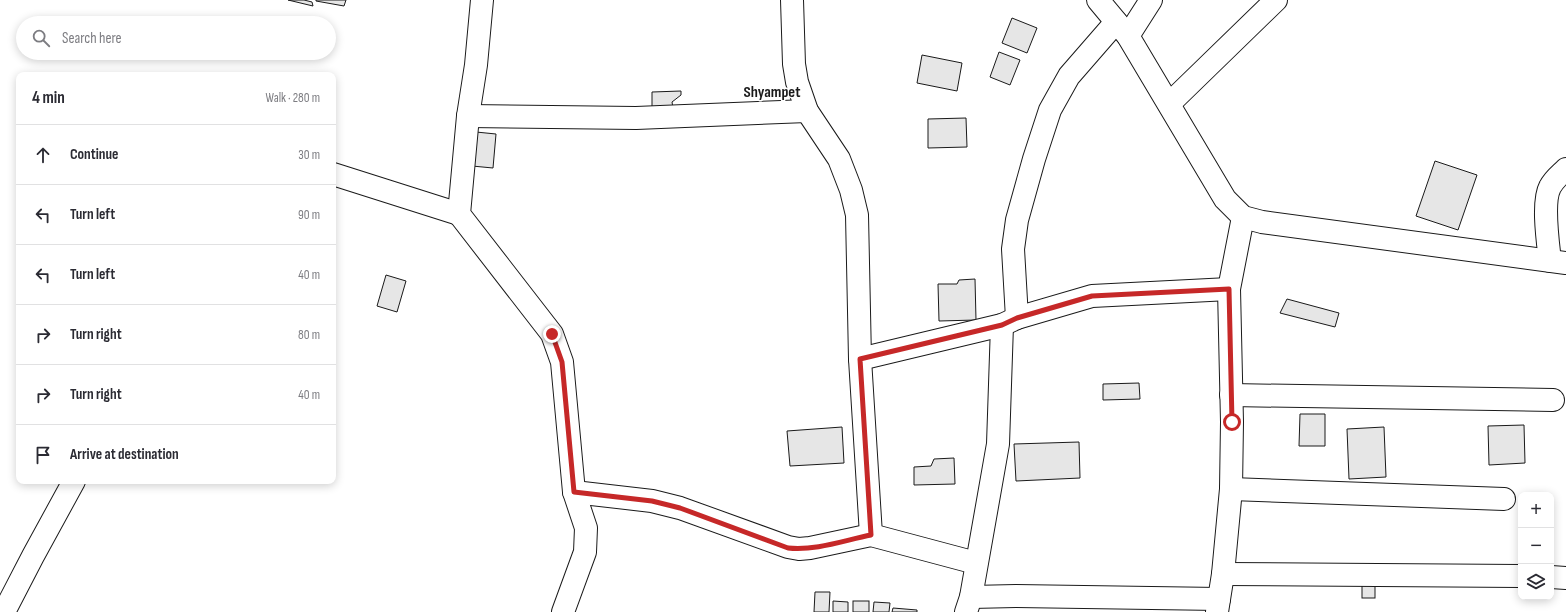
<!DOCTYPE html>
<html lang="en">
<head>
<meta charset="utf-8">
<style>
	body { margin:0; font-family:"Sofia Sans Condensed",sans-serif; background:#f2f2f3; color:#2b2b33 }
	.controls { position:absolute; right:12px; bottom:12px; display:grid; overflow:hidden; border-radius:8px; box-shadow:0 2px 10px #0003 }
	.controls button { width:36px; height:36px; display:grid; place-items:center; padding:0; border:0; border-bottom:1px solid #e1e1e2; background:#fff; color:#2b2b33; font:20px sans-serif }
	.stop { position:absolute; width:12px; height:12px; margin:-9px; border:3px solid #c62828; border-radius:50%; background:#fff }
	.stop.end { background:#c62828; border-color:#fff; box-shadow:0 1px 4px #0008 }
	.list { margin:0; padding:0; list-style:none }
	h2 { display:flex; justify-content:space-between; align-items:center; height:52px; margin:0; padding:0 16px; font-size:17px }
	h2 small { font-size:13px; font-weight:400; color:#7c7c81 }
	.list li { display:grid; grid-template-columns:26px 1fr auto; gap:12px; align-items:center; box-sizing:border-box; height:60px; padding:0 16px; border-top:1px solid #e1e1e2 }
	.list b { display:block; font-size:15px; white-space:nowrap }
	.list em { font-size:13px; font-style:normal; color:#7c7c81 }
	.icon { flex:none; width:22px; height:22px; fill:none; stroke:currentColor; stroke-width:2; stroke-linecap:round; stroke-linejoin:round }
	.map { position:relative; flex:none; width:1566px; height:612px; overflow:hidden }
	.search { position:absolute; background:#fff; box-shadow:0 2px 10px #0003; left:16px; top:16px; width:320px; height:44px; display:flex; align-items:center; gap:10px; box-sizing:border-box; padding:0 14px; border-radius:22px; color:#7c7c81; font-size:15px }
	.panel { position:absolute; background:#fff; box-shadow:0 2px 10px #0003; left:16px; top:72px; width:320px; height:412px; border-radius:8px }
	.map>svg:first-child { display:block }
	.building { fill:#e6e6e6; stroke:#1a1a1a }
	.lines { fill:none; stroke-linecap:round; stroke-linejoin:round }
	.minor-casing { stroke:#1a1a1a; stroke-width:24 }
	.tertiary-casing { stroke:#1a1a1a; stroke-width:24 }
	.minor { stroke:#fff; stroke-width:22 }
	.tertiary { stroke:#fff; stroke-width:22 }
	.route { stroke:#c62828; stroke-width:5 }
	.labels { text-anchor:middle; stroke-width:3; stroke-linejoin:round; paint-order:stroke }
	.quarter-label { font-size:16px; font-weight:bold; fill:#1a1a1a; stroke:#fff }
</style>
</head>
<body>
<div class="map">
<svg width="1566" height="612" viewBox="0 0 1566 612">
	<rect width="100%" height="100%" fill="#fff"/>
	<g class="building">
		<path d="M288 0H304L312 2 313 6Z"/>
		<path d="M316 0H346L344 6 316 1Z"/>
		<path d="M1012 18 1037 28 1027 53 1002 43Z"/>
		<path d="M999 52 1020 60 1010 85 990 77Z"/>
		<path d="M922 55 962 63 957 91 917 83Z"/>
		<path d="M681 91V95L672 102 673 108H652V92Z"/>
		<path d="M966 118 967 147 928 148V119Z"/>
		<path d="M476 132 496 134 493 168 472 166Z"/>
		<path d="M1435 161 1477 175 1458 230 1416 216Z"/>
		<path d="M386 275 406 281 397 312 377 306Z"/>
		<path d="M975 279 976 320 939 321 938 284H957L959 280Z"/>
		<path d="M1287 299 1339 313 1335 327 1280 313Z"/>
		<path d="M1139 383 1140 399 1103 400V384Z"/>
		<path d="M1300 414H1325V446H1299Z"/>
		<path d="M1524 425 1525 463 1489 465 1488 426Z"/>
		<path d="M842 427 844 463 790 466 787 431Z"/>
		<path d="M1384 427 1386 477 1349 479 1347 429Z"/>
		<path d="M1079 442 1080 478 1016 481 1014 444Z"/>
		<path d="M954 458 955 484 914 485V467L931 466 934 459Z"/>
		<rect x="1362" y="582" width="13" height="16"/>
		<path d="M815 592H830L829 612H814Z"/>
		<path d="M833 601 848 602V612H833Z"/>
		<rect x="853" y="601" width="16" height="11"/>
		<path d="M874 602 890 603 889 612H873Z"/>
		<path d="M893 608 917 610V612H892Z"/>
	</g>
	<g class="lines">
		<g class="minor-casing">
			<g id="minor">
				<path d="M482 0 476 65 468 116 459 214 552 334 562 362 574 492 586 528 585 552 563 612"/>
				<path d="M792 0 794 64 797 82 807 111 839 159 851 190 857 215 860 359 871 535"/>
				<path d="M1128 36 1151 0"/>
				<path d="M1169 104 1276 0"/>
				<path d="M468 116 636 118 807 111"/>
				<path d="M333 174 459 214"/>
				<path d="M1550 261C1548 243 1542 202 1550 187 1554 179 1560 175 1566 169"/>
				<path d="M1017 318 1013 249 1017 220 1034 159 1050 110 1069 76 1116 22"/>
				<path d="M860 359 1002 325 1017 318 1092 296 1229 289"/>
				<path d="M1231 395 1553 400"/>
				<path d="M1231 489 1504 499"/>
				<path d="M574 492 652 501 680 508 788 547 799 549 810 548 871 535 976 563"/>
				<path d="M1223 574 1521 576"/>
				<path d="M1551 577 1566 578"/>
				<path d="M971 597 1016 596 1219 599"/>
				<path d="M4 612 33 556 74 481"/>
				<path d="M966 612 971 597 998 444 1002 325"/>
				<path d="M1217 612 1223 574 1231 489 1232 422 1229 289 1243 217"/>
			</g>
		</g>
		<g class="tertiary-casing">
			<path id="tertiary" d="M1098 0 1128 36 1225 199 1243 217 1262 222 1566 263"/>
		</g>
		<use href="#minor" class="minor"/>
		<use href="#tertiary" class="tertiary"/>
	</g>
	<g class="lines">
		<path class="route" d="M552 334 562 362 574 492 652 501 680 508 788 548C816 551 845 540 871 535L860 359 1002 325 1017 318 1092 296 1229 289 1232 422"/>
	</g>
	<g class="labels">
		<g class="quarter-label">
			<text x="772" y="97">Shyampet</text>
		</g>
	</g>
</svg>
<div class="controls">
<button>+</button>
<button>−</button>
<button><svg class="icon" aria-label="layers" viewBox="0 0 24 24"><path d="M12 4l9 5-9 5-9-5zM3 14l9 5 9-5"/></svg></button>
</div>
<div class="stop" style="left:1232px;top:422px"></div>
<div class="stop end" style="left:552px;top:334px"></div>
<div class="search"><svg class="icon" aria-label="search" viewBox="0 0 24 24"><circle cx="10" cy="10" r="6"/><path d="M15 15l6 6"/></svg>Search here</div>
<section class="panel">
<h2>4 min<small>Walk · 280 m</small></h2>
<ul class="list">
<li><svg class="icon" aria-label="ahead" viewBox="0 0 24 24"><path d="M12 20V5M6 11l6-6 6 6"/></svg><div><b>Continue</b></div><em>30 m</em></li>
<li><svg class="icon" aria-label="left" viewBox="0 0 24 24"><path d="M17 20v-9H6M10 6l-5 5 5 5"/></svg><div><b>Turn left</b></div><em>90 m</em></li>
<li><svg class="icon" aria-label="left" viewBox="0 0 24 24"><path d="M17 20v-9H6M10 6l-5 5 5 5"/></svg><div><b>Turn left</b></div><em>40 m</em></li>
<li><svg class="icon" aria-label="right" viewBox="0 0 24 24"><path d="M7 20v-9h11M14 6l5 5-5 5"/></svg><div><b>Turn right</b></div><em>80 m</em></li>
<li><svg class="icon" aria-label="right" viewBox="0 0 24 24"><path d="M7 20v-9h11M14 6l5 5-5 5"/></svg><div><b>Turn right</b></div><em>40 m</em></li>
<li><svg class="icon" aria-label="arrive" viewBox="0 0 24 24"><path d="M6 21V4h12l-3 4 3 4H6"/></svg><div><b>Arrive at destination</b></div></li>
</ul>
</section>
</div>
</body>
</html>
